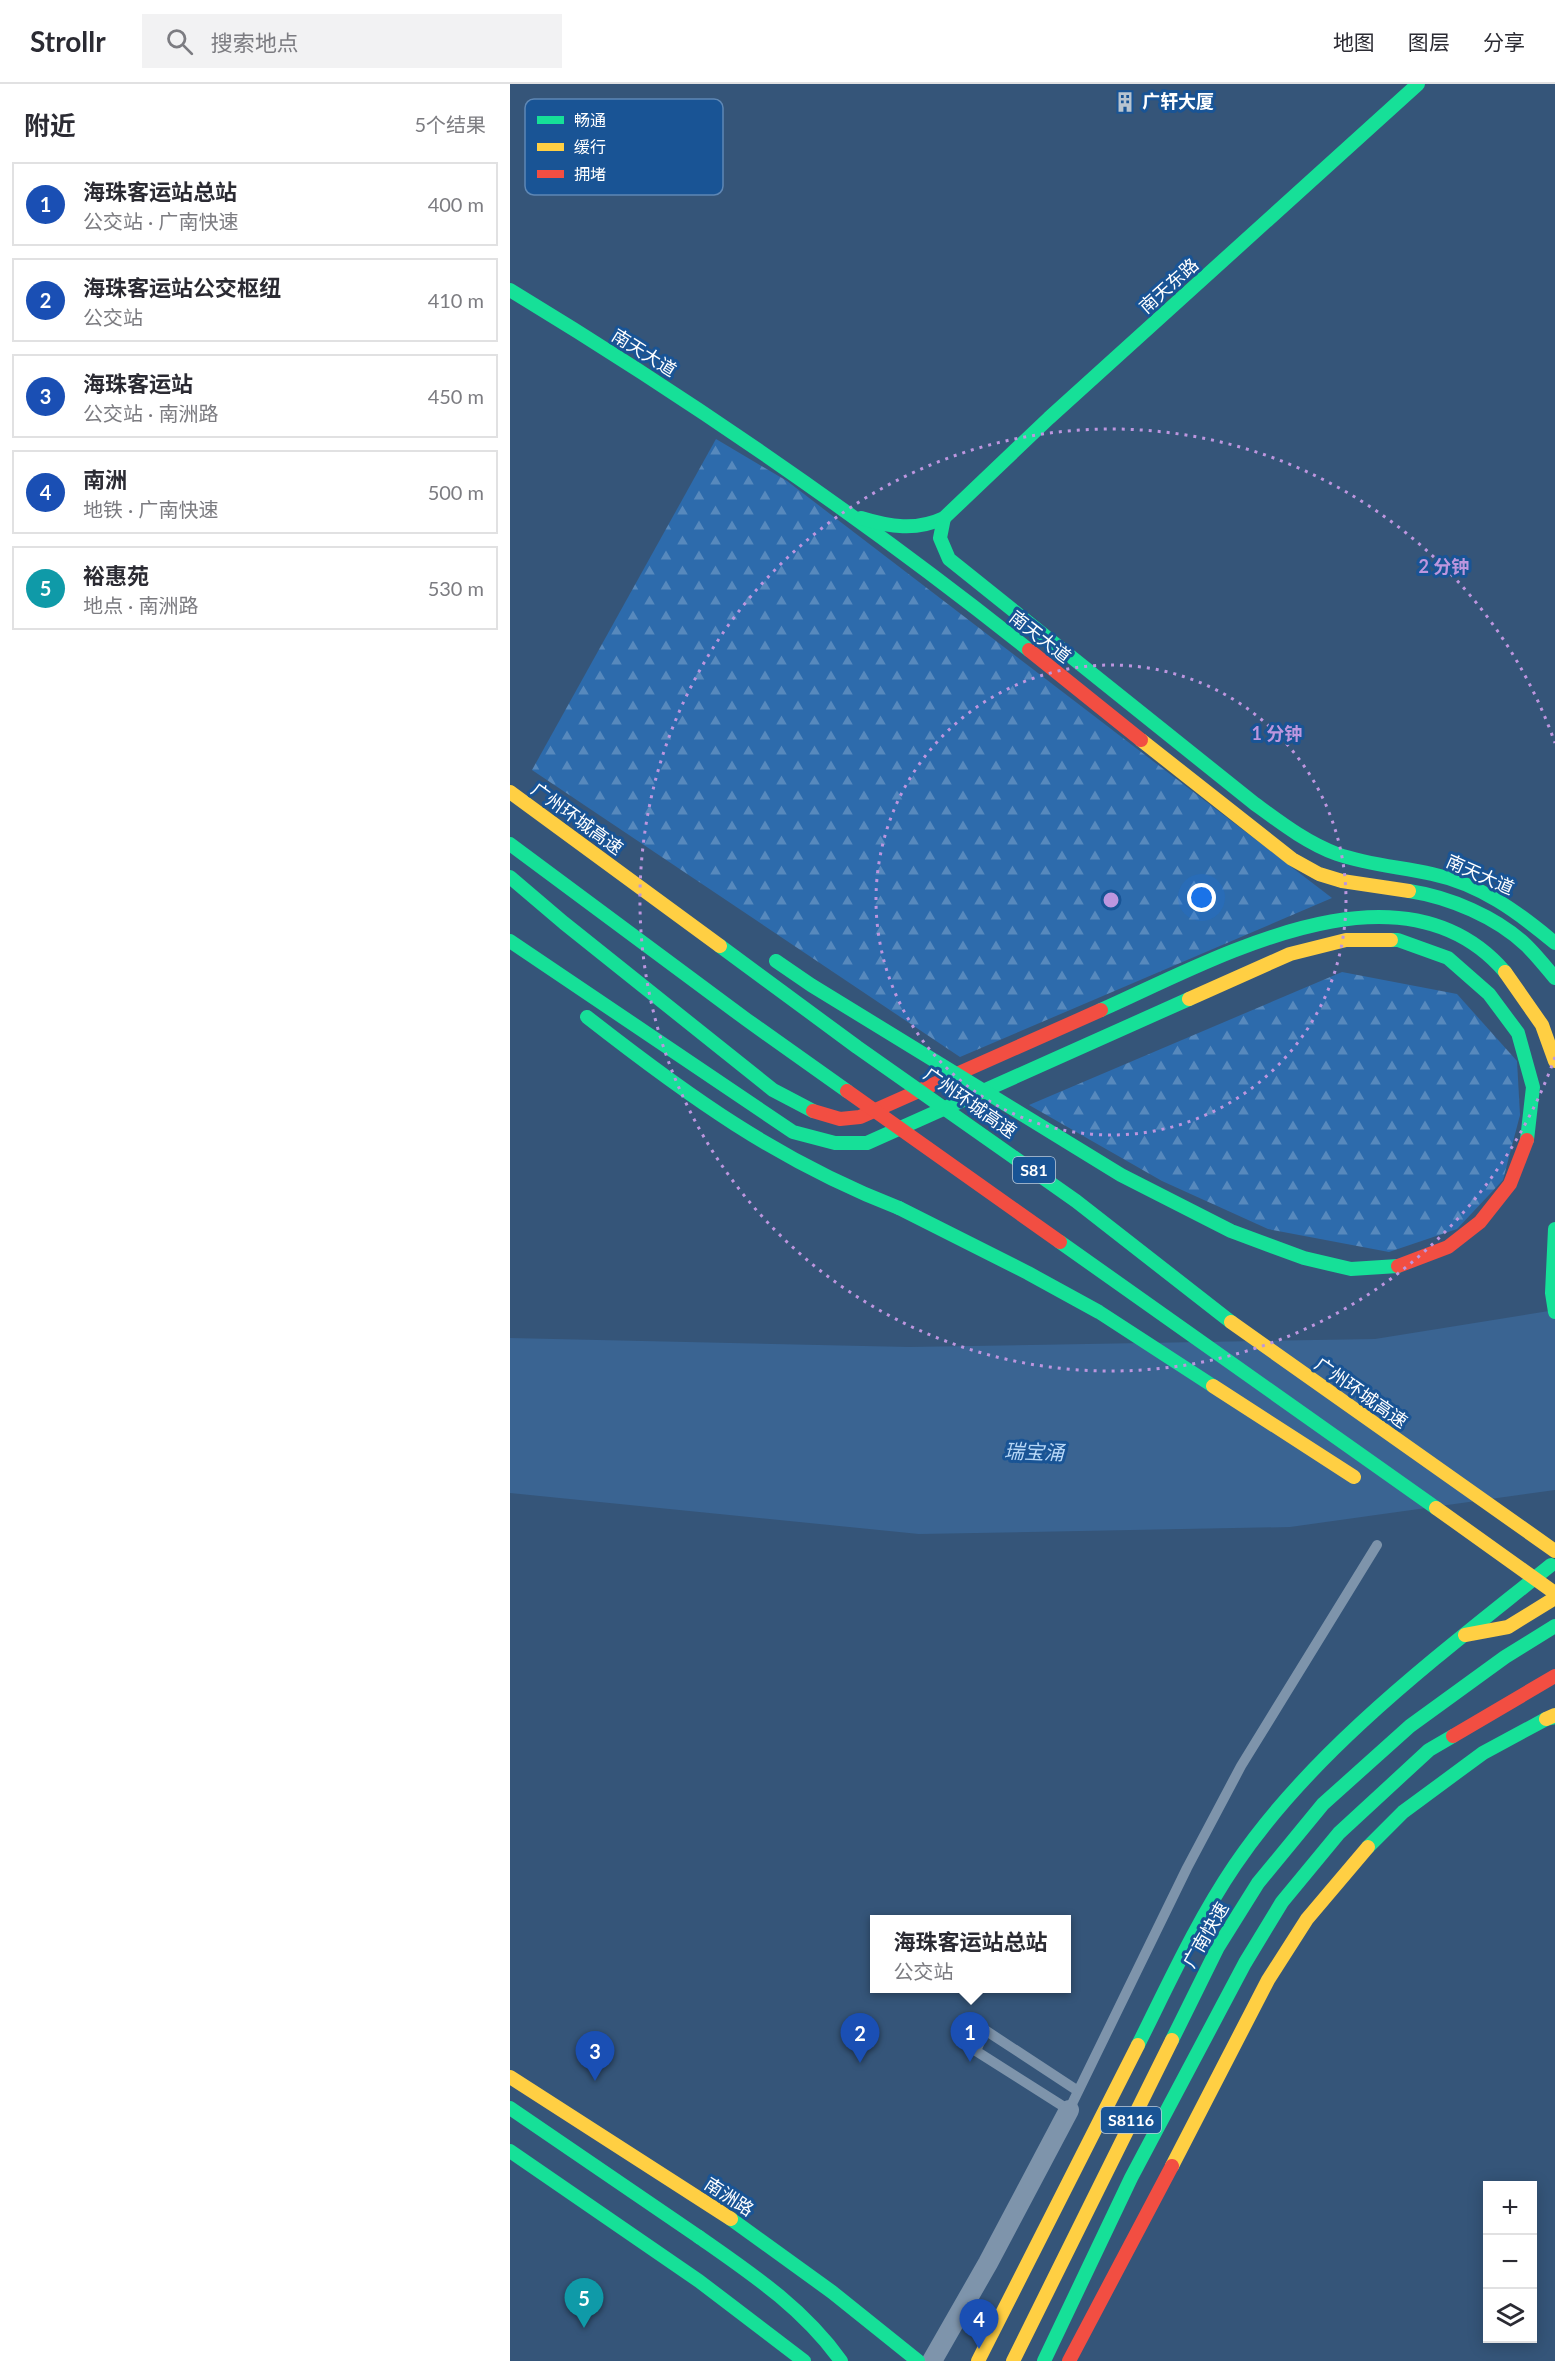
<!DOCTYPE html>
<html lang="zh">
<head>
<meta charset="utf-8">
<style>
	body { margin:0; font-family:Lato,"Noto Sans SC",sans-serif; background:#f2f2f3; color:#2b2b33 }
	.controls { position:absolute; right:18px; bottom:18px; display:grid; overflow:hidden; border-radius:0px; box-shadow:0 3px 15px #0003 }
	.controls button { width:54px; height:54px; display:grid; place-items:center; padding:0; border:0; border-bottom:2px solid #e1e1e2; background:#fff; color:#2b2b33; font:30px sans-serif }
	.you { position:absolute; left:692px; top:814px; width:21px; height:21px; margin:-15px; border:4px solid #fff; border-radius:50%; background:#1a73e8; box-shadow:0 0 0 9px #1a73e833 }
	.badge { display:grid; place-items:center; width:39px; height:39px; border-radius:50%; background:#6a707a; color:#fff; font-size:20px; font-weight:700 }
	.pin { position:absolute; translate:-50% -50px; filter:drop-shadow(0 2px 3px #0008) }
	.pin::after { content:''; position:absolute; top:32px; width:21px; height:18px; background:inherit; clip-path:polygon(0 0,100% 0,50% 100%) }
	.popup { position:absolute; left:360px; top:1831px; width:201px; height:78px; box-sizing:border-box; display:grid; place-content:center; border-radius:0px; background:#fff; filter:drop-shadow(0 2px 4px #0005); font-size:20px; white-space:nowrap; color:#7c7c81 }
	.popup b { font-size:22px; color:#2b2b33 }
	.popup::after { content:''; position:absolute; left:50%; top:100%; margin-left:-12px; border:12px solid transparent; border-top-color:#fff }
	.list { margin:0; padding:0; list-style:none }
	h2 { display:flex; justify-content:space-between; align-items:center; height:78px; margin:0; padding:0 24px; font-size:26px }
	h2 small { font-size:20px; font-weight:400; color:#7c7c81 }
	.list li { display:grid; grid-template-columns:39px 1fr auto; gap:18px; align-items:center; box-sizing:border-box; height:84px; margin:0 12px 12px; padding:0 12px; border:2px solid #e1e1e2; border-radius:0px }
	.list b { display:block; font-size:22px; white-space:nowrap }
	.list p { margin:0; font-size:20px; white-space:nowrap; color:#7c7c81 }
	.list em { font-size:20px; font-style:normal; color:#7c7c81 }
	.icon { flex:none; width:33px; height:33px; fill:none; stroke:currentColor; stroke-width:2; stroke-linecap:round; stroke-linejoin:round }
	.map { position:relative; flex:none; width:1045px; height:2277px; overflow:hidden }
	header { display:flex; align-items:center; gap:36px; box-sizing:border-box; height:84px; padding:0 30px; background:#fff; border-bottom:2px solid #e1e1e2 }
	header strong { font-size:28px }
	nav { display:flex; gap:33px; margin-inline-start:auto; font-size:21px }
	.search { width:420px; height:54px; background:#f2f2f3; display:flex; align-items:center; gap:15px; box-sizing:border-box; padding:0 21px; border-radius:0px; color:#7c7c81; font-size:22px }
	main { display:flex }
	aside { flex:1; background:#fff }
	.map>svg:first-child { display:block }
	.forest { fill:url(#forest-firs) }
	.water { fill:#3a6492 }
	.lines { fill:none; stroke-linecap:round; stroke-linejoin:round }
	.lane { stroke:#7e94ab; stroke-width:10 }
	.street { stroke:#7e94ab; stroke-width:20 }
	.fast { stroke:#16e098; stroke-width:14 }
	.slow { stroke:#ffcf43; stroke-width:14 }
	.jam { stroke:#f24e42; stroke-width:14 }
	.fast-bridge { stroke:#16e098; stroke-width:14 }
	.slow-bridge { stroke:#ffcf43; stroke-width:14 }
	.jam-bridge { stroke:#f24e42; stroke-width:14 }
	.ring { fill:none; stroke:#bd96df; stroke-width:3; stroke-dasharray:3 6 }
	.labels { text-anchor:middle; stroke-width:6; stroke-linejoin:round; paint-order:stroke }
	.shield { fill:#195495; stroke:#baccdf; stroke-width:1.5 }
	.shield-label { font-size:16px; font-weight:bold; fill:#fff }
	.poi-label { font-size:18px; font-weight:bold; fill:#fff; stroke:#195495; text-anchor:start }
	.street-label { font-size:18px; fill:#fff; stroke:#195495 }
	.water-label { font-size:20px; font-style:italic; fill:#b7d7f7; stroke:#195495 }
	.key { fill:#195495; stroke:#5e87b5; stroke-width:1.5 }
	.key-label { font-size:16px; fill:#fff }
	.centre { fill:#bd96df; stroke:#195495; stroke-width:3 }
	.ring-label { font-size:18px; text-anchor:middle; font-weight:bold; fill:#bd96df; stroke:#195495; stroke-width:6; stroke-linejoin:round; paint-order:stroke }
</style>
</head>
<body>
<header>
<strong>Strollr</strong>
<div class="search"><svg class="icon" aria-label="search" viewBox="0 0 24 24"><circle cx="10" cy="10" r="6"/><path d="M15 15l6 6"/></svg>搜索地点</div>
<nav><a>地图</a><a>图层</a><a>分享</a></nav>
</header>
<main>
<aside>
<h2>附近<small>5个结果</small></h2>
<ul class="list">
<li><span class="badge" style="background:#1a4fb4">1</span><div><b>海珠客运站总站</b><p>公交站 · 广南快速</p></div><em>400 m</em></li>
<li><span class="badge" style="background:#1a4fb4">2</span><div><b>海珠客运站公交枢纽</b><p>公交站</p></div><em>410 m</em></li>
<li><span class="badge" style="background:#1a4fb4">3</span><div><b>海珠客运站</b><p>公交站 · 南洲路</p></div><em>450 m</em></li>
<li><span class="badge" style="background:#1a4fb4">4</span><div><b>南洲</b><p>地铁 · 广南快速</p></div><em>500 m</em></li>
<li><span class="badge" style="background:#0f9aa8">5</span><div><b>裕惠苑</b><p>地点 · 南洲路</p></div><em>530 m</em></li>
</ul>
</aside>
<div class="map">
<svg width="1045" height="2277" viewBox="0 0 1045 2277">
	<defs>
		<pattern id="forest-firs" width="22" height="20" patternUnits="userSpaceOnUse" patternTransform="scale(1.5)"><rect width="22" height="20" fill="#2d6bac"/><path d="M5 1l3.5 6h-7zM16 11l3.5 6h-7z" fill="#5789bd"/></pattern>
	</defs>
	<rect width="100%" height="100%" fill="#355579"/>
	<g class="forest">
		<path d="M206 355 277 397 822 814 450 973 22 686Z"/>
		<path d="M832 888 947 910 1007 977 1010 1031 993 1096 947 1145 879 1168 758 1145 652 1097 519 1021Z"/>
	</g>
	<path class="water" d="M1045 1226V1406L780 1443 409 1450 0 1409V1254L399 1263 865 1255Z"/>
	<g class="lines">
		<path class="lane" d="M568 2007 475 1946 466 1967 559 2026 677 1784 731 1682 867 1461"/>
		<path class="street" d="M422 2277 478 2179 559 2026"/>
		<g class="fast">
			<path d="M0 206C180 315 354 435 519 566"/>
			<path d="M351 434C380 443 406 447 434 434L539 334 908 0"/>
			<path d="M434 434 430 454 439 475 745 720C771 739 797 759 827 770 858 781 891 783 922 790 970 800 1008 828 1045 859"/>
			<path d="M0 793 54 839 263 1006 303 1027"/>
			<path d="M899 807C939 813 987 833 1017 862 1027 872 1036 883 1045 894"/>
			<path d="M881 856H888L938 874 979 910 1008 949 1023 1003 1017 1056"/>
			<path d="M0 857 283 1048 325 1059H357L679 915"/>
			<path d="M591 926C704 876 891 767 995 888"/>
			<path d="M77 933C178 1012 268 1077 389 1124"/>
			<path d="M1045 1145 1042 1209 1045 1228"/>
			<path d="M858 1763 893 1728 973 1669 1036 1635 1045 1633"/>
			<path d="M662 1956 708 1863 748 1799 813 1720 900 1642 995 1573 1045 1542"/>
			<path d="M628 1961C658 1901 687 1837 725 1781 805 1663 931 1570 1041 1481"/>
			<path d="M0 2024 189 2153"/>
			<path d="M0 2067 189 2197 294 2277"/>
			<path d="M221 2135 322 2208 408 2277"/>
			<path d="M534 2277 621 2094 735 1879 772 1818 829 1749 919 1666 943 1652"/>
		</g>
		<g class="slow">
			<path d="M631 656 782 775 809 790 832 797 899 807"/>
			<path d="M995 888 1032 941 1045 977"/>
			<path d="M679 915 780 870 836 856H881"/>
			<path d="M955 1551 998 1543 1045 1514"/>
			<path d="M1036 1635 1045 1631"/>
			<path d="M0 1993 221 2135"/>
			<path d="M662 2082 758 1896 797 1835 858 1763"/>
			<path d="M468 2277 628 1961"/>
			<path d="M503 2277 662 1956"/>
		</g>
		<g class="jam">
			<path d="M519 566 631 656"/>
			<path d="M303 1027 330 1035 350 1033 591 926"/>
			<path d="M943 1652 1045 1592"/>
			<path d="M559 2277 662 2082"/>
		</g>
		<g class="fast-bridge">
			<path d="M0 760 237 936 337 1007"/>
			<path d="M210 862 347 963 566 1117 721 1238"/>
			<path d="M266 877 301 901 611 1091 721 1147 794 1174 841 1185 888 1182"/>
			<path d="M389 1124 518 1189 589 1228 703 1302"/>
			<path d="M550 1158 926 1424"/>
			<path d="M189 2153C242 2190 293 2224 331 2277"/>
		</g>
		<g class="slow-bridge">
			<path d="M0 708 210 862"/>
			<path d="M721 1238 1045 1467"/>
			<path d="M703 1302 844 1393"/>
			<path d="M926 1424 1045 1509"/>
		</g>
		<g class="jam-bridge">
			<path d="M337 1007 550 1158"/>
			<path d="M888 1182 938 1163 970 1138 1000 1100 1017 1056"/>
		</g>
	</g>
	<g class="ring">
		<circle cx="601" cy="816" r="235"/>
		<path d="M1045 973A471 471 0 1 1 1045 659"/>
	</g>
	<defs>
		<g id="building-bare" transform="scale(1.62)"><path d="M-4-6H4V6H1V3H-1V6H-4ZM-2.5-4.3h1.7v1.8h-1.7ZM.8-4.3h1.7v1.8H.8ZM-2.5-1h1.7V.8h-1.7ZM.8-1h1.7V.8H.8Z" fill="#b8c4d0" stroke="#195495" stroke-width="2.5" paint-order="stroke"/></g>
	</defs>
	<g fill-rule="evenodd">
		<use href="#building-bare" x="615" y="18"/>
	</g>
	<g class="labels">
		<g class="shield">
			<rect x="503" y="1073" width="42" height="26" rx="4.5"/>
			<rect x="591" y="2023" width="60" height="26" rx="4.5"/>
		</g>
		<g class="shield-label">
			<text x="524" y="1092">S81</text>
			<text x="621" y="2042">S8116</text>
		</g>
		<g class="poi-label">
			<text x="632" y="24">广轩大厦</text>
		</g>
		<g class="street-label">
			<text transform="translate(659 202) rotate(-42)" y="6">南天东路</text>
			<text transform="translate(134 269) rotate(32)" y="6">南天大道</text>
			<text transform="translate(530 553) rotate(38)" y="6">南天大道</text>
			<text transform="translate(67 735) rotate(36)" y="6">广州环城高速</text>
			<text transform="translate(970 791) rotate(24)" y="6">南天大道</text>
			<text transform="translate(460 1019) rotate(35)" y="6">广州环城高速</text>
			<text transform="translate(851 1309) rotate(35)" y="6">广州环城高速</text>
			<text transform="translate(696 1851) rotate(-60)" y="6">广南快速</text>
			<text transform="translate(219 2113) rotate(33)" y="6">南洲路</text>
		</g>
		<g class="water-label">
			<text transform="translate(524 1368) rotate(2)" y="7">瑞宝涌</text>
		</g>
	</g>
	<rect x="15" y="15" width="198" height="96" rx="9" class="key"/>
	<rect x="27" y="32" width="27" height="8" fill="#16e098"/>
	<rect x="27" y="59" width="27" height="8" fill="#ffcf43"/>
	<rect x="27" y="86" width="27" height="8" fill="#f24e42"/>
	<g class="key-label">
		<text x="64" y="42">畅通</text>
		<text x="64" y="69">缓行</text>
		<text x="64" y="96">拥堵</text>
	</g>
	<circle cx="601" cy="816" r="9" class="centre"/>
	<g class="ring-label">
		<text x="934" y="489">2 分钟</text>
		<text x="767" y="656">1 分钟</text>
	</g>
</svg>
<div class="controls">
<button>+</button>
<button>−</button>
<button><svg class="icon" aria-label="layers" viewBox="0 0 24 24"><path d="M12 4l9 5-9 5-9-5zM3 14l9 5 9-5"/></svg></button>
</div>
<div class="you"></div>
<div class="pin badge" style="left:460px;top:1978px;background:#1a4fb4">1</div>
<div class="popup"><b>海珠客运站总站</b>公交站</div>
<div class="pin badge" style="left:350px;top:1979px;background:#1a4fb4">2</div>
<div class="pin badge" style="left:85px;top:1997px;background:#1a4fb4">3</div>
<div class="pin badge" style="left:469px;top:2265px;background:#1a4fb4">4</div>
<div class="pin badge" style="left:74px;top:2244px;background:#0f9aa8">5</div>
</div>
</main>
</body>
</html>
